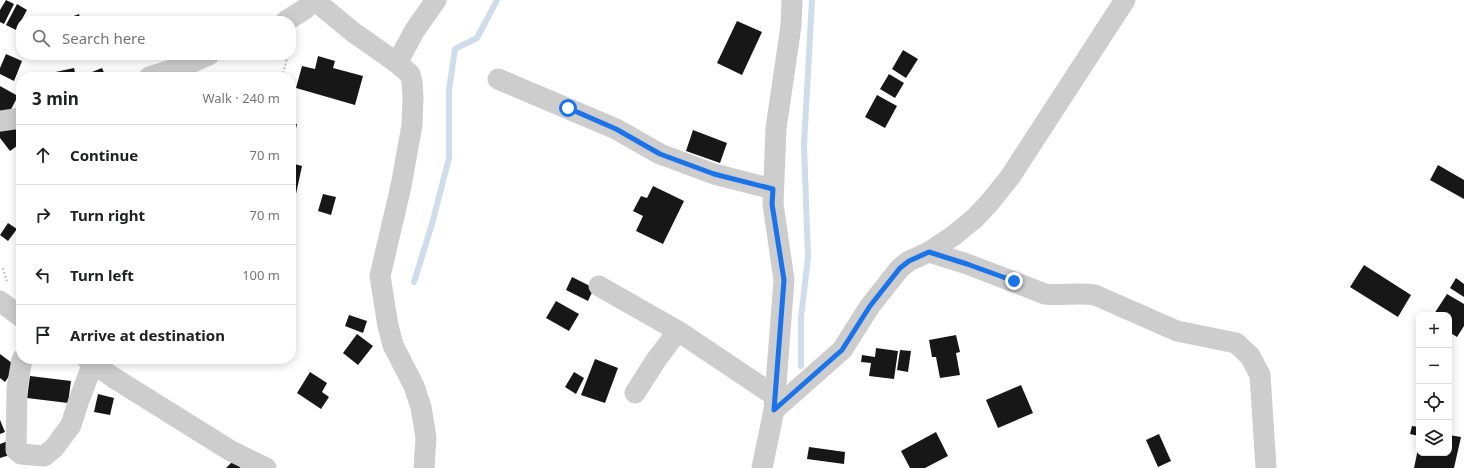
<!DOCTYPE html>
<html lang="en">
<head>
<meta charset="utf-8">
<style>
	body { margin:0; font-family:"Noto Sans",sans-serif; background:#f6f6f6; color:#202124 }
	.controls { position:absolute; right:12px; bottom:12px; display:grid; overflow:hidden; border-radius:8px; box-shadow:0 2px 10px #0003 }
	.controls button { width:36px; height:36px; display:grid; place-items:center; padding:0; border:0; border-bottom:1px solid #e0e0e0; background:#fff; color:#202124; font:20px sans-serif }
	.stop { position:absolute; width:12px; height:12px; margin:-9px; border:3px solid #1a73e8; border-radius:50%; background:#fff }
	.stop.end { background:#1a73e8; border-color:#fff; box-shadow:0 1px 4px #0008 }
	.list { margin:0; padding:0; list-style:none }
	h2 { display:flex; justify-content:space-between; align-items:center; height:52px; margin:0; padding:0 16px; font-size:17px }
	h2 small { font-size:13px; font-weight:400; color:#757577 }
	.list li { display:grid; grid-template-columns:26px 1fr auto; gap:12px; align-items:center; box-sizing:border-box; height:60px; padding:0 16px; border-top:1px solid #e0e0e0 }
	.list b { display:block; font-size:15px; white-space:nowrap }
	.list em { font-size:13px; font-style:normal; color:#757577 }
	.icon { flex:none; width:22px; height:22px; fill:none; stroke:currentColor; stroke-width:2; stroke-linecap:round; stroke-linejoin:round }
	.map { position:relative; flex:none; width:1464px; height:468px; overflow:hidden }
	.search { position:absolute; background:#fff; box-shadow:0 2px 10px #0003; left:16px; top:16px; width:280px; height:44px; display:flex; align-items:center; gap:10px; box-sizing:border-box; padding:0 14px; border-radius:16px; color:#757577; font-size:15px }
	.panel { position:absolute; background:#fff; box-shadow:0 2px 10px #0003; left:16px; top:72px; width:280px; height:292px; border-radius:16px }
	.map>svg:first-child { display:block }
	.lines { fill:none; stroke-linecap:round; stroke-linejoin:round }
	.stream { stroke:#cfdce9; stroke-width:6 }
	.building { fill:#171717 }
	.path { stroke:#cacaca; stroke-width:2.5; stroke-dasharray:2 2; stroke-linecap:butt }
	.street { stroke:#cdcdcd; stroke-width:21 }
	.route { stroke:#1a73e8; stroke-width:5 }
</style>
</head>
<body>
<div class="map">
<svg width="1464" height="468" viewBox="0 0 1464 468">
	<rect width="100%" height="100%" fill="#fff"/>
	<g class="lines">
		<g class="stream">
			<path d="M414 282 432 224 449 158V90L455 49 477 38 497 0"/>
			<path d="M801 366V318L808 257 804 145 812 0"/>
		</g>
	</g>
	<g class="building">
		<path d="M6 0 14 4 4 24 0 22V10Z"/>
		<path d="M17 4 27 10 16 30 6 25Z"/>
		<path d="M79 14 81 21H63V20Z"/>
		<path d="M737 21 762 32 742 75 717 63Z"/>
		<path d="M903 50 918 59 906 78 892 69Z"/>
		<path d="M6 54 22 61 14 81 0 74V68Z"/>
		<path d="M318 56 335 61 333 68 363 76 355 105 296 88 302 66 315 69Z"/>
		<path d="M74 68 76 77H51V73Z"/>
		<path d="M102 68 106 77H83L82 76Z"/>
		<path d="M889 74 904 83 895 98 880 89Z"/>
		<path d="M0 86 18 96 7 117 0 113Z"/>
		<path d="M877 95 897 106 885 128 865 117Z"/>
		<path d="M14 121 21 132V143L10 151 0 138V131Z"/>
		<path d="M291 123 297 124 292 147H291Z"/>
		<path d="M693 130 727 143 720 163 686 151Z"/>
		<path d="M291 163 302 166 296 194 291 193Z"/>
		<path d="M1438 165 1464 180V199L1430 180Z"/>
		<path d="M653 186 684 201 663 244 636 231 643 216 633 211 641 196 647 198Z"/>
		<path d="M323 194 336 197 331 215 318 211Z"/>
		<path d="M8 223 17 229 8 241 0 235Z"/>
		<path d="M1364 265 1411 295 1398 317 1350 287Z"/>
		<path d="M572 277 594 288 588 301 566 290Z"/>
		<path d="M1456 278 1464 284V297L1450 288Z"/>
		<path d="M1447 294 1464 304V326L1457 337 1449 332V315H1437L1434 314Z"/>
		<path d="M556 301 579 314 569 331 546 318Z"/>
		<path d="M349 315 367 321 363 333 345 326Z"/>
		<path d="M357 334 373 346 358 365 343 353Z"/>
		<path d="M956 335 960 352 956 353 960 375 940 378 936 357H932L929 340Z"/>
		<path d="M876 348 898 351 894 379 869 376 871 363 861 362 862 355 875 357Z"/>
		<path d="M900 350 911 351 908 372 897 370Z"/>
		<path d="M0 354 16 366 5 382 0 378Z"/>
		<path d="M595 359 618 368 605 403 581 395Z"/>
		<path d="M310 372 327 383 322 392 329 397 321 409 297 393Z"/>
		<path d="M574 372 584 378 576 394 565 387Z"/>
		<path d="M30 376 71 381 68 403 27 398Z"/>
		<path d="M1021 385 1033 413 998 428 986 400Z"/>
		<path d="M98 394 114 398 110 415 94 412Z"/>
		<path d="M0 420 5 432 0 434Z"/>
		<path d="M1412 426 1419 427V436L1410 434Z"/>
		<path d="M936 432 948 456 925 468H910L901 451Z"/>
		<path d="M1159 434 1171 461 1158 467 1146 440Z"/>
		<path d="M1449 435 1461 437 1454 468H1414L1418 449 1419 453H1449Z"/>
		<path d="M8 441 13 454 0 458V444Z"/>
		<path d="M809 447 845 452 844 464 807 459Z"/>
		<path d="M233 461 241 468H226Z"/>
	</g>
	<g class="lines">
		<g class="path">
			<path d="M282 77 288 55"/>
			<path d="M3 268 7 282"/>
		</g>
		<g class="street">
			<path d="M314 0 353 32 397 63 410 74 412 82 413 97 412 125 401 186 380 276 388 326 393 345 414 386 421 407 426 438 424 468"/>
			<path d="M286 21 305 9 313 0"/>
			<path d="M397 63 415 30 436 0"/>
			<path d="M149 77 184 66 209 55"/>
			<path d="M498 79 616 129 660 154 714 174 773 189"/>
			<path d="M0 121 21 118"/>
			<path d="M929 252 967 264 1045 294C1062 296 1078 292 1095 295L1177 331 1236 343 1250 356 1260 375 1266 468"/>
			<path d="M599 286 678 331"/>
			<path d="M0 301 21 317"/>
			<path d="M22 359 17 388 16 450 21 454 44 456 54 448 71 425 78 403 93 363"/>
			<path d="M87 359 114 378 231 451 266 468"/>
			<path d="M635 393 656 360 678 331 775 396"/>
			<path d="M774 410 842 350 870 306 900 268 909 261 929 252 953 236 975 218 990 202 1010 177 1125 0"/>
			<path d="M762 468 774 410 784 280 773 204 776 128 791 26 792 0"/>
		</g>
	</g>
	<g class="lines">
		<path class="route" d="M568 108 616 129 660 154 714 174 773 189 772 204 784 280 774 410 842 350 870 306 900 268 909 261 929 252 967 264 1014 281"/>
	</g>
</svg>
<div class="controls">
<button>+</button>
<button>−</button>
<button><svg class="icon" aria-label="locate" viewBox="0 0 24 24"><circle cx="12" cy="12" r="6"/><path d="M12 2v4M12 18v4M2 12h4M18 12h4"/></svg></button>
<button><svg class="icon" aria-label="layers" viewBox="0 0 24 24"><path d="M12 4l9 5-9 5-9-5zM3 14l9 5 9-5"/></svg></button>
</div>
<div class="stop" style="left:568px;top:108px"></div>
<div class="stop end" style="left:1014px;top:281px"></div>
<div class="search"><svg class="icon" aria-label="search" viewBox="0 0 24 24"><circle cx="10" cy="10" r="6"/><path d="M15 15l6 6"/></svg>Search here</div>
<section class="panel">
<h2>3 min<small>Walk · 240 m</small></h2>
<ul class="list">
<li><svg class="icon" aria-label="ahead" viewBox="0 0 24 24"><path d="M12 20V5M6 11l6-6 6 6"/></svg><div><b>Continue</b></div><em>70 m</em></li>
<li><svg class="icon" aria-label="right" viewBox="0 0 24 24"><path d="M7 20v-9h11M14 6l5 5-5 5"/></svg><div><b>Turn right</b></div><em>70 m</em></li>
<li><svg class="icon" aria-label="left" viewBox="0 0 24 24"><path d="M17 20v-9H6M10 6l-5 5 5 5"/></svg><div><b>Turn left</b></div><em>100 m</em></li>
<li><svg class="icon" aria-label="arrive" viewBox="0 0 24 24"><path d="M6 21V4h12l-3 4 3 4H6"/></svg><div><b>Arrive at destination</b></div></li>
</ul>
</section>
</div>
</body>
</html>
